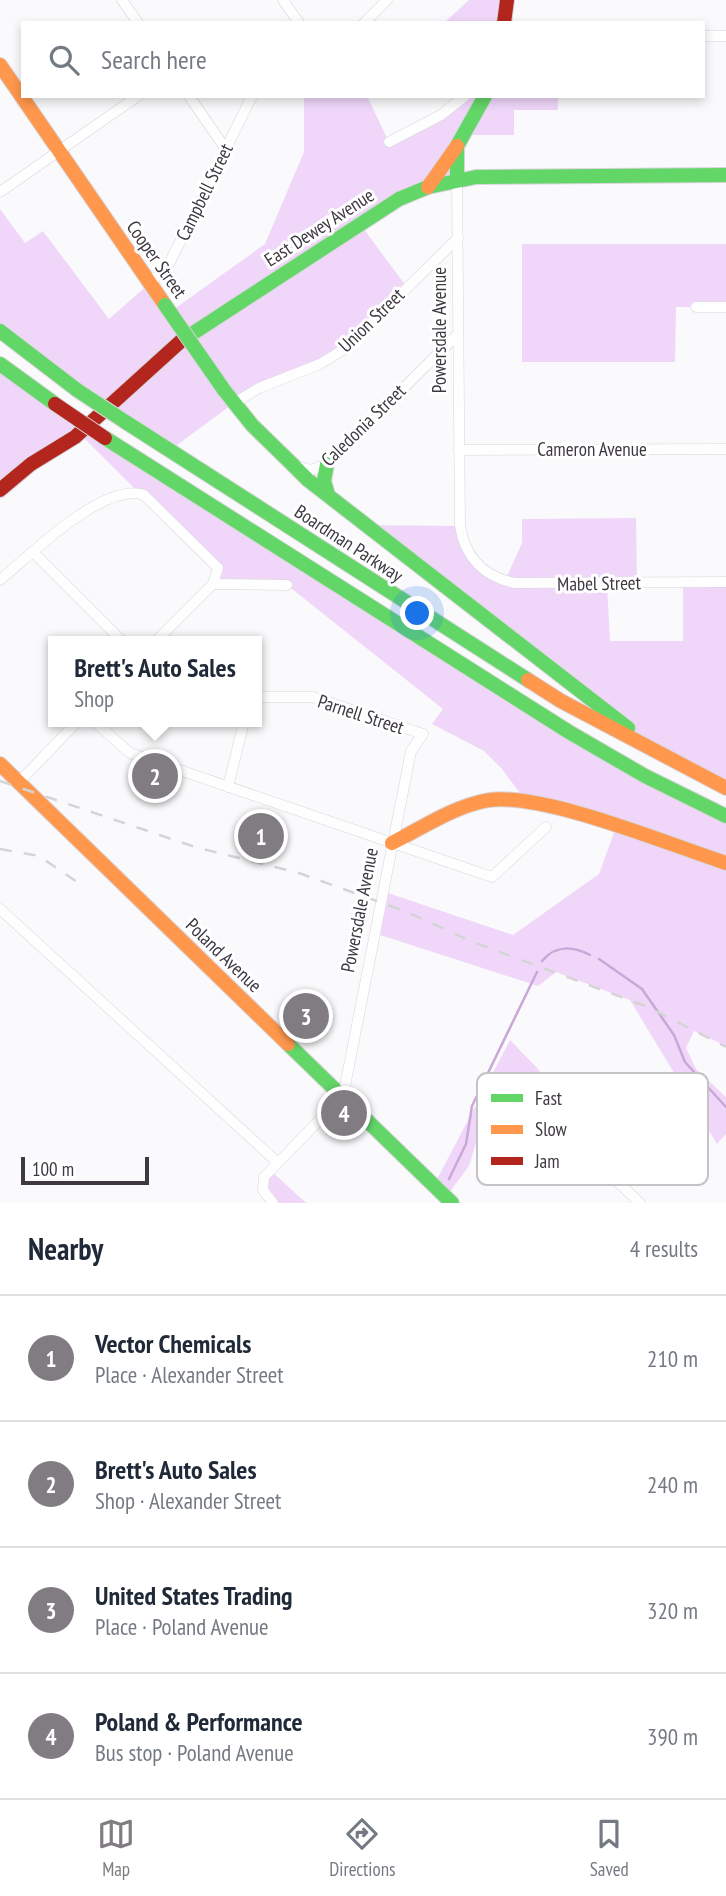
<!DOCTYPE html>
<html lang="en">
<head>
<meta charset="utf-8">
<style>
	body { margin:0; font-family:"PT Sans Narrow",sans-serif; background:#f6f6f7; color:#1f2937 }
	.scale { position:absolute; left:21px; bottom:18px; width:128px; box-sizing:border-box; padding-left:7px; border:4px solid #3e3840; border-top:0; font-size:19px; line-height:24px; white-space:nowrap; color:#3e3840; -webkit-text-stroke:5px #fff; paint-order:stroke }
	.you { position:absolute; left:418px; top:614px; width:24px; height:24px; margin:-18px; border:5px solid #fff; border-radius:50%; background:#1a73e8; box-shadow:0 0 0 10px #1a73e833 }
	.badge { display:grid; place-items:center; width:46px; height:46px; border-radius:50%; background:#807c81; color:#fff; font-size:23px; font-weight:700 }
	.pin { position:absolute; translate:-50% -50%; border:4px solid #fff; box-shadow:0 2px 7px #0006 }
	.popup { position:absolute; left:48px; top:636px; width:214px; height:91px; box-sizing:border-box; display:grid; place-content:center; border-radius:0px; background:#fff; filter:drop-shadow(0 2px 5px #0005); font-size:23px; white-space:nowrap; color:#747a83 }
	.popup b { font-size:26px; color:#1f2937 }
	.popup::after { content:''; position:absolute; left:50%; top:100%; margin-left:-14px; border:14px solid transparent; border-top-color:#fff }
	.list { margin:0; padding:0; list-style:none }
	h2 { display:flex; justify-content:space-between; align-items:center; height:91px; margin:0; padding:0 28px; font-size:30px }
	h2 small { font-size:23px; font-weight:400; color:#747a83 }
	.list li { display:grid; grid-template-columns:46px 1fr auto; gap:21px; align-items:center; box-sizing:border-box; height:126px; padding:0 28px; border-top:2px solid #e0e1e3 }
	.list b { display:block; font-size:26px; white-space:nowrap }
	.list p { margin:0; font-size:23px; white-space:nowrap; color:#747a83 }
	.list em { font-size:23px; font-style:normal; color:#747a83 }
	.icon { flex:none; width:38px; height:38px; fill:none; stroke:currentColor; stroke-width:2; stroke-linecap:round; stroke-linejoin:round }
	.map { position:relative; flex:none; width:726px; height:1203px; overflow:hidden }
	.search { position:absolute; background:#fff; box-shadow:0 4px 10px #0003; left:21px; right:21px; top:21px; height:77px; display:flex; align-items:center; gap:18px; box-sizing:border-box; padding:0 24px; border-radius:0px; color:#747a83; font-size:26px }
	.sheet { height:595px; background:#fff }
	nav { display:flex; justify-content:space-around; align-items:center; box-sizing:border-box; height:98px; border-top:2px solid #e0e1e3; background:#fff; font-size:19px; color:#747a83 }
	nav a { display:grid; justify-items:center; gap:4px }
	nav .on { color:#807c81 }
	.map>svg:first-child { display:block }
	.green { fill:#f0d7fa }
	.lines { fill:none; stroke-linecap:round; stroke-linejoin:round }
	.stream { stroke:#c9a7d7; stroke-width:2.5 }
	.street-casing { stroke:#d8d5db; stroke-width:11 }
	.fast-casing { stroke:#d8d5db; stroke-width:16 }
	.slow-casing { stroke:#d8d5db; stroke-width:16 }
	.jam-casing { stroke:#d8d5db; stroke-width:16 }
	.street { stroke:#fefefe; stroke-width:10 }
	.fast { stroke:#63d668; stroke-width:14 }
	.slow { stroke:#ff974d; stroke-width:14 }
	.jam { stroke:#b3261e; stroke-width:14 }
	.rail { stroke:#d5d4d5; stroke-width:2.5; stroke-dasharray:12 12; stroke-linecap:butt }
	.fast-bridge-casing { stroke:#d8d5db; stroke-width:16; stroke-linecap:butt }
	.jam-bridge-casing { stroke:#d8d5db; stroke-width:16; stroke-linecap:butt }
	.fast-bridge { stroke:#63d668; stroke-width:14 }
	.jam-bridge { stroke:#b3261e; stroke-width:14 }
	.labels { text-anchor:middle; stroke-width:6; stroke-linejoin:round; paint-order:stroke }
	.street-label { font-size:19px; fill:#3e3840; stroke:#fff }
	.key { fill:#fff; stroke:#c5c3c6; stroke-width:2 }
	.key-label { font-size:19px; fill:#3e3840 }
</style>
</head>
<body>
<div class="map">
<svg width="726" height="1203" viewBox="0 0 726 1203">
	<rect width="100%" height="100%" fill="#faf9fb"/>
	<g class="green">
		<path d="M469 0H507L505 22 537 23H444Z"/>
		<path d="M304 96H367L389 142 465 96H558V110H514V135H463L457 179 360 224 406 286 346 348 234 403 169 451 0 331V209L25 243 43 231 109 319 150 283 170 312 265 244 304 152Z"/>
		<path d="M522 244H726V307H676L675 362H522Z"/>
		<path d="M0 370 600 751 726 816V1046L694 1031 686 1048 696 1069 726 1097V1134L717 1144 630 1000 556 972 538 986 374 933 382 891 513 935 599 874 616 827 525 800 502 769 484 751 432 724 443 709 287 585 213 584 218 572 79 433 0 490Z"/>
		<path d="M636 518 637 583 607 584 610 641H683V582H726V788L632 732 366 525 460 526 470 556 505 581 522 543V519Z"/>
		<path d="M510 1040 539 1070 559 1126 542 1145 522 1126 501 1117 482 1123 469 1166 446 1197 434 1185Z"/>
		<path d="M270 1170 306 1203H273L264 1177Z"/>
	</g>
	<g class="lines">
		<g class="stream">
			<path d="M599 959 642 989 674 1035 685 1062 726 1107"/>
			<path d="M542 961C555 945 573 946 590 955"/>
			<path d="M449 1179 466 1144 472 1106 537 972"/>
		</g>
		<g class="street-casing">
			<g id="street">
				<path d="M122 0 138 23"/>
				<path d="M283 0 299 23"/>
				<path d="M364 23 387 0"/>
				<path d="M703 36H726"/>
				<path d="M189 96 225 148"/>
				<path d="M389 142 441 115 465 96"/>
				<path d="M457 179 460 526C465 557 484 577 515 583L726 582"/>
				<path d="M0 192 138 96"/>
				<path d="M150 283 169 264 252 96"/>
				<path d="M696 307H726"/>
				<path d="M234 403 259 388 320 364 346 348 458 238"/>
				<path d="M459 450 726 449"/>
				<path d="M300 467 311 470 327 464 458 334"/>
				<path d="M33 552 122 641"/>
				<path d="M0 580C29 556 104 481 144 495L218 568 213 584 156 641"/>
				<path d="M213 584 287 585"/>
				<path d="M256 697H313L423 734 411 751 343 1096 264 1177 263 1190 273 1203"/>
				<path d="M95 722 130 753 492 877 546 827"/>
				<path d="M19 782 77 722"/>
				<path d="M228 787 244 722"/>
				<path d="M0 909 277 1162"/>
				<path d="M559 1126 640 1203"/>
			</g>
		</g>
		<g class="fast-casing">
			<g id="fast">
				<path d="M457 179V146L485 96"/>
				<path d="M0 331 77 390"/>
				<path d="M181 341 399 199 428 187 476 177 726 175"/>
				<path d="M0 364 55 404"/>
				<path d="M224 390 252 425 293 465"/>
				<path d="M124 421 528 680"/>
				<path d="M105 438 569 732 645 776 726 816"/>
				<path d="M327 464 324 481 328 495"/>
				<path d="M293 465 308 480 628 728"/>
				<path d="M288 1044 452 1203"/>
			</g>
		</g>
		<g class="slow-casing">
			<g id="slow">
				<path d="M0 65 165 305"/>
				<path d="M428 187 457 146"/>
				<path d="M528 680 561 701 726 788"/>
				<path d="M0 764 288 1044"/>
				<path d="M392 843C422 828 451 808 484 801 537 789 670 845 726 863"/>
			</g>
		</g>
		<g class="jam-casing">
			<g id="jam">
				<path d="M504 23 507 0"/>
				<path d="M0 490 31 464 75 437 181 341"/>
			</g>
		</g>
		<use href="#street" class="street"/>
		<use href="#fast" class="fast"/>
		<use href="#slow" class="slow"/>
		<use href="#jam" class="jam"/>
		<g class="rail">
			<path d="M0 781 195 847 299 873 407 912 473 942 648 1007 726 1047"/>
			<path d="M0 849 39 856 83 886"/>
		</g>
		<g class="fast-bridge-casing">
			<g id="fast-bridge">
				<path d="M165 305 224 390"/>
				<path d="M77 390 124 421"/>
			</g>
		</g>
		<g class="jam-bridge-casing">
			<path id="jam-bridge" d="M55 404 105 438"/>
		</g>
		<use href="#fast-bridge" class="fast-bridge"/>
		<use href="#jam-bridge" class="jam-bridge"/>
	</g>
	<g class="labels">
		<g class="street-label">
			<text transform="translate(204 192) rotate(-64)" y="7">Campbell Street</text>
			<text transform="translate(319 227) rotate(-33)" y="7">East Dewey Avenue</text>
			<text transform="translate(157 259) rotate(55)" y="7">Cooper Street</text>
			<text transform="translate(371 320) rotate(-44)" y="7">Union Street</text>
			<text transform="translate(439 330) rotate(-90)" y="7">Powersdale Avenue</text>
			<text transform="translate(363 425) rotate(-44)" y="7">Caledonia Street</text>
			<text x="592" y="456">Cameron Avenue</text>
			<text transform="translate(349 543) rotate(33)" y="7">Boardman Parkway</text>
			<text transform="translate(599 583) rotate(-1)" y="7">Mabel Street</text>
			<text transform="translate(361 714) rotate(18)" y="7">Parnell Street</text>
			<text transform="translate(359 910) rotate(-79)" y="7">Powersdale Avenue</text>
			<text transform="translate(224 955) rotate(44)" y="7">Poland Avenue</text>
		</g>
	</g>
	<rect x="477" y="1073" width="231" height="112" rx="10" class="key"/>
	<rect x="491" y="1094" width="32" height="8" fill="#63d668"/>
	<rect x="491" y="1125" width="32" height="9" fill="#ff974d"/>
	<rect x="491" y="1157" width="32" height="8" fill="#b3261e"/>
	<g class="key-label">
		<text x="535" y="1105">Fast</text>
		<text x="535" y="1136">Slow</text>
		<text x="535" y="1168">Jam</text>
	</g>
</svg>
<div class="scale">100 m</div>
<div class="you"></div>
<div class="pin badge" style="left:261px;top:836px">1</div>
<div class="pin badge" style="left:155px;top:776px">2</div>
<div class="popup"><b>Brett's Auto Sales</b>Shop</div>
<div class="pin badge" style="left:306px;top:1016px">3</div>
<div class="pin badge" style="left:344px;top:1113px">4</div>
<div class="search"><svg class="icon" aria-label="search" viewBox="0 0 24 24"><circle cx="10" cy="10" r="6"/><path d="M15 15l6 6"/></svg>Search here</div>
</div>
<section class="sheet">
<h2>Nearby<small>4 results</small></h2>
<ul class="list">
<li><span class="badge">1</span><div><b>Vector Chemicals</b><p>Place · Alexander Street</p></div><em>210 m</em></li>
<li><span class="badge">2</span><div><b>Brett's Auto Sales</b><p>Shop · Alexander Street</p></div><em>240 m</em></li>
<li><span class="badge">3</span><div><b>United States Trading</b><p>Place · Poland Avenue</p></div><em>320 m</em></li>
<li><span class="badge">4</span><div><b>Poland &amp; Performance</b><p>Bus stop · Poland Avenue</p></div><em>390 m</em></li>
</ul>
</section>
<nav>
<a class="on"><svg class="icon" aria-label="map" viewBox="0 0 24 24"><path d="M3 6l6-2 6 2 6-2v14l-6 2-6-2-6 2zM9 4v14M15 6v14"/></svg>Map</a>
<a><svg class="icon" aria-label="directions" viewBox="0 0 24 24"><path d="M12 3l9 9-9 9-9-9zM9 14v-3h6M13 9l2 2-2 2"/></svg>Directions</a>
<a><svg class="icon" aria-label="saved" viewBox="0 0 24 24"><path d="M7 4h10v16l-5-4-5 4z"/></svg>Saved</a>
</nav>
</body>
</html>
